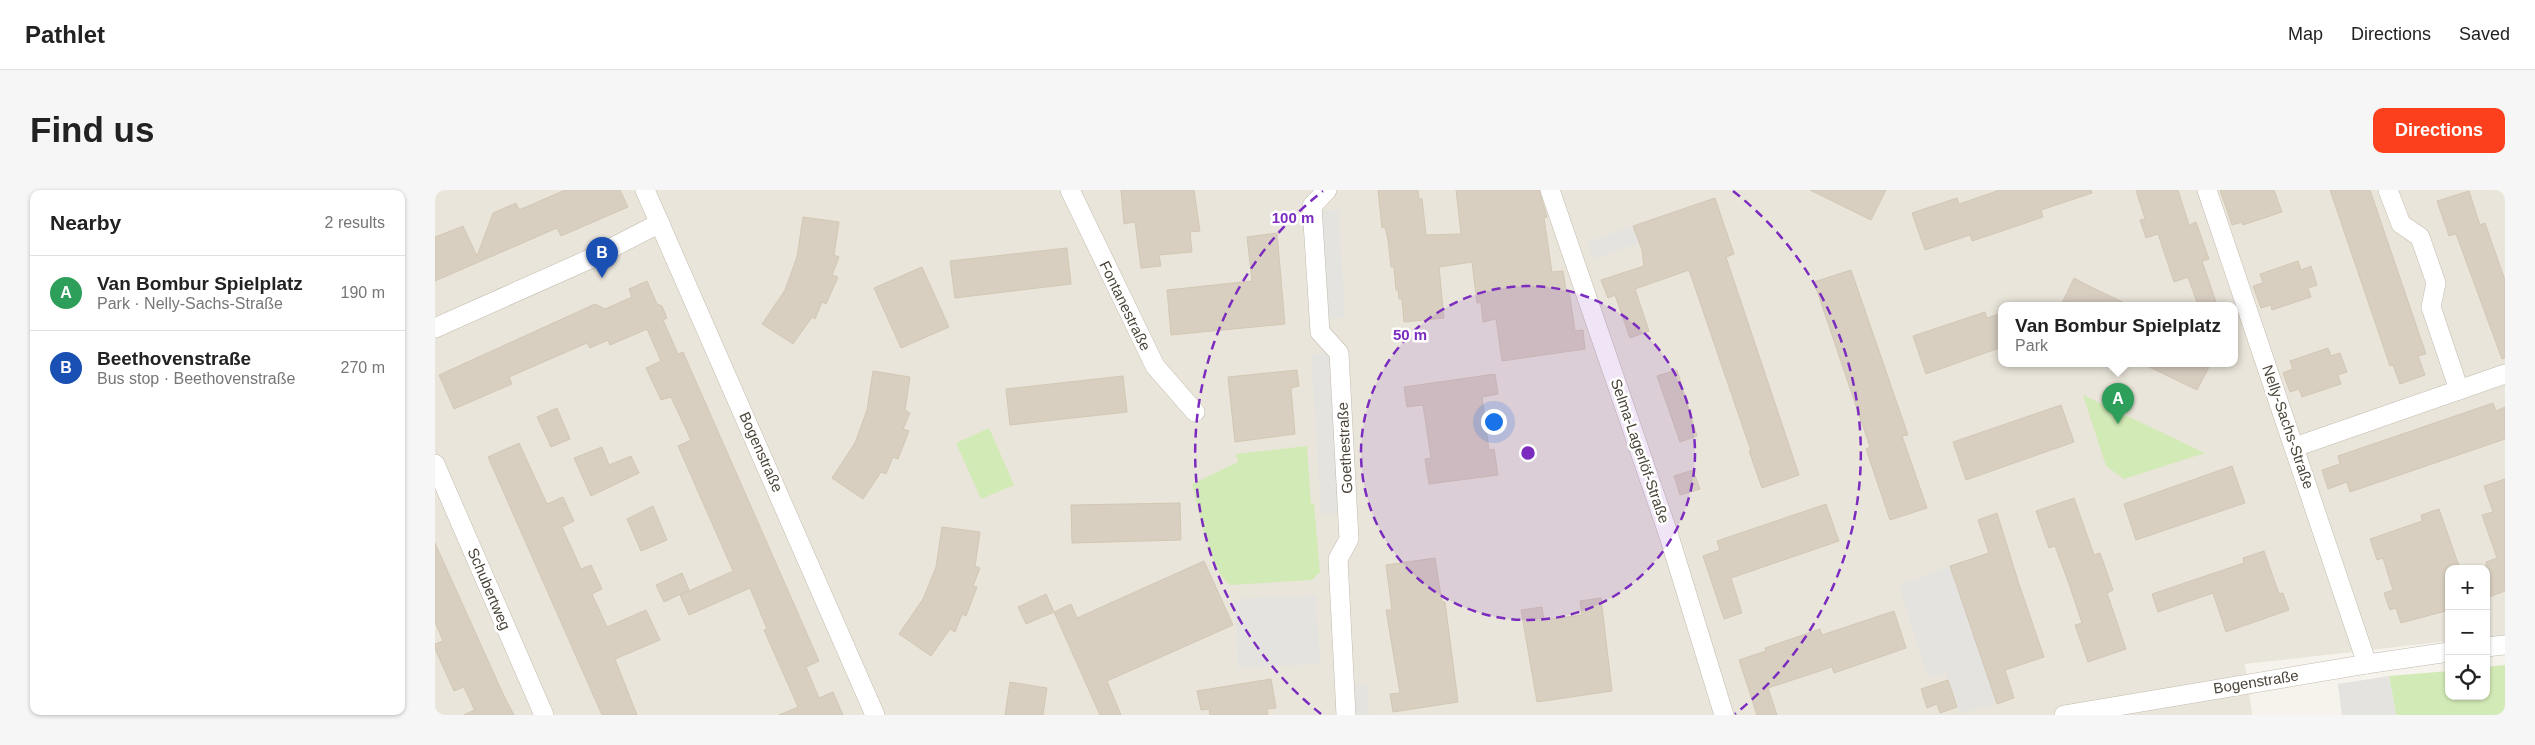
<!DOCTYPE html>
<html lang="en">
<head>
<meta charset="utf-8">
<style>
	body { margin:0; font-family:Arial,sans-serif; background:#f6f6f6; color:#222 }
	.controls { position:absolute; right:15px; bottom:15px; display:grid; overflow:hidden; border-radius:10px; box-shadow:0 1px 4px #0004 }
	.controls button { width:45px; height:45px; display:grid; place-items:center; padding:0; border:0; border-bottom:1px solid #e0e0e0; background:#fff; color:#222; font:25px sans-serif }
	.you { position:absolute; left:1058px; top:231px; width:18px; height:18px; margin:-12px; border:4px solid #fff; border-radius:50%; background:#1a73e8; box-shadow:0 0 0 8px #1a73e833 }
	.badge { display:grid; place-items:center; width:32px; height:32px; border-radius:50%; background:#fc3f1d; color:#fff; font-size:16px; font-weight:700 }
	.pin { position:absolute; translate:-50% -41px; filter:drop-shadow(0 1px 2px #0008) }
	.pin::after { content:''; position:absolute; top:26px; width:18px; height:15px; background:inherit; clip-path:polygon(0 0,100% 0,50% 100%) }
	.popup { position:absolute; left:1563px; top:112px; width:240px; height:65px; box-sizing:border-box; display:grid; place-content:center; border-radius:10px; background:#fff; filter:drop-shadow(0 1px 4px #0005); font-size:16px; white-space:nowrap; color:#767676 }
	.popup b { font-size:19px; color:#222 }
	.popup::after { content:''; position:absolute; left:50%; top:100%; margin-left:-10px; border:10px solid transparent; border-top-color:#fff }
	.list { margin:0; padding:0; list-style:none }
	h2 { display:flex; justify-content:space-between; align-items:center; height:65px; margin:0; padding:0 20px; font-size:21px }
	h2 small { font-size:16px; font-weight:400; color:#767676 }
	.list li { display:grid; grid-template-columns:32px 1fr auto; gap:15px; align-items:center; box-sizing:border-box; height:75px; padding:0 20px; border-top:1px solid #e0e0e0 }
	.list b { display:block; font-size:19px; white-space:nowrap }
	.list p { margin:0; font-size:16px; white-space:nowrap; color:#767676 }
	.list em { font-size:16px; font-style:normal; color:#767676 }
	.icon { flex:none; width:28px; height:28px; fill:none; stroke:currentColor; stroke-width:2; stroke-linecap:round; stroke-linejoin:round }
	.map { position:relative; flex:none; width:2070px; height:525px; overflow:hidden; border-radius:10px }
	header { display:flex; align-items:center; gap:30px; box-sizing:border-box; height:70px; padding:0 25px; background:#fff; border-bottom:1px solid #e0e0e0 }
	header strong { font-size:24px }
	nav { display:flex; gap:28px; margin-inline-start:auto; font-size:18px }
	.intro { display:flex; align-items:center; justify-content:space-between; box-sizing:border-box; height:120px; padding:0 30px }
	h1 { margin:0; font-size:35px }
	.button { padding:12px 22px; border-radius:10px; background:#fc3f1d; color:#fff; font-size:18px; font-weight:700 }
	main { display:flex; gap:30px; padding:0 30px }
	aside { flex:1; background:#fff; border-radius:10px; box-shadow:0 1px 4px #0004 }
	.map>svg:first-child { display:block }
	.residential { fill:#eae5da; fill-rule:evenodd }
	.green { fill:#d2eab5 }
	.parking { fill:#e5e3e0 }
	.building { fill:#d8cfc1; stroke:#d3c7b4 }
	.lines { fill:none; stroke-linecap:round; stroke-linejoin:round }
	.street-casing { stroke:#c2bbae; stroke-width:20 }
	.street { stroke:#fff; stroke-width:19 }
	.ring { fill:none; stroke:#7b2cbf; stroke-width:2.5; stroke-dasharray:9 6 }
	.labels { text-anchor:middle; stroke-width:5; stroke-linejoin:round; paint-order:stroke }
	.street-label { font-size:15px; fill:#4b4439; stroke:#fff }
	.centre { fill:#7b2cbf; stroke:#fff; stroke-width:2.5 }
	.ring-label { font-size:15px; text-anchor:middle; font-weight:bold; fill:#7b2cbf; stroke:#fff; stroke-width:5; stroke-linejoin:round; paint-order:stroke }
</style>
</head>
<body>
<header>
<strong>Pathlet</strong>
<nav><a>Map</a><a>Directions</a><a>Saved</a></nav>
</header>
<div class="intro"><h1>Find us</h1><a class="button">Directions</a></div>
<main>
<aside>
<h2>Nearby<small>2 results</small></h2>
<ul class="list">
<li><span class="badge" style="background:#2e9e5b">A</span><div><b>Van Bombur Spielplatz</b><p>Park · Nelly-Sachs-Straße</p></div><em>190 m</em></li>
<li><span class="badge" style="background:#1a4fb4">B</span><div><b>Beethovenstraße</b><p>Bus stop · Beethovenstraße</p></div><em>270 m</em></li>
</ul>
</aside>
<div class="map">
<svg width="2070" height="525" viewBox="0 0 2070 525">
	<rect width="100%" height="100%" fill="#f6f3ec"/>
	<path class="residential" d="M0 0H2070V445L2051 447V379H2014V451L1810 474 1817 525H0ZM1567 115H1799V173H1567Z"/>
	<g class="green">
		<path d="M1648 205 1770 263 1689 289 1671 276Z"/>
		<path d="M554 238 579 295 546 309 521 253Z"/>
		<path d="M872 256 876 313 879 314 885 382 877 390 795 395C774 380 764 319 757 294L803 272 801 264Z"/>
		<path d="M2070 475V525H1961L1954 486 2014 481V506H2051V477Z"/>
	</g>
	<g class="parking">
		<path d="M904 20 910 128 892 129 887 21Z"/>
		<path d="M1198 36 1204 53 1158 69 1152 52Z"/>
		<path d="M894 163 904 323 886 324 876 164Z"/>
		<path d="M1515 376 1562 514 1525 523 1511 483 1493 488 1464 395Z"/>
		<path d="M881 405 885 474 803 478 799 409Z"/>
		<path d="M1954 486 1961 525H1907L1903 494Z"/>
		<path d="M933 494 934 525H918L917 495Z"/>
	</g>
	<g class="building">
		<path d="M130 0H185L193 17 126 46 122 38 0 91V47L28 36 42 66 58 23 81 13 84 20Z"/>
		<path d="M686 0H759L765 41 755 42 757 62 724 65 726 76 706 78 700 32 689 34Z"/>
		<path d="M943 0H983L984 9H987L991 45 1026 44 1021 0H1104L1112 27 1109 28 1117 82 1128 81 1131 100H1134L1140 141 1148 140 1150 159 1067 171 1061 129 1048 132 1046 113H1042L1037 72 1004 77 1009 128 969 132 967 109H964L963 100H961L959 77H956L953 50 950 37 947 38Z"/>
		<path d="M1375 0H1451L1436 30Z"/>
		<path d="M1565 0H1656L1657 3 1606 20 1608 27 1573 39 1537 51 1535 45 1490 60 1477 23 1522 8 1524 14Z"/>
		<path d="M1701 0H1743L1754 35 1761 32 1774 69 1767 71 1782 115H1763L1753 87 1739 92 1723 44 1711 48 1705 30 1710 29Z"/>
		<path d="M1785 0H1839L1847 22 1808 35 1807 32 1797 35Z"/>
		<path d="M1895 0H1935L1991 164 1983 166 1990 185 1965 194 1958 175 1955 176Z"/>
		<path d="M2034 1 2045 35 2050 33 2070 90V168L2067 169 2021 44 2014 46 2002 11Z"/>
		<path d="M1280 8 1299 64 1291 67 1364 285 1327 298 1314 261H1316L1254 80 1200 99 1214 141 1195 148 1180 105 1173 108 1166 90 1209 76 1207 60 1198 36Z"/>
		<path d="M368 27 404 32 399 65 404 67 397 85 403 87 391 114 387 112 380 129 377 127 358 154 327 134 350 100 362 67Z"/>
		<path d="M842 43 850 134 736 145 732 100 817 91 812 47Z"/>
		<path d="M632 58 636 94 520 108 515 71Z"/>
		<path d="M1863 71 1866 80 1876 76 1882 95 1873 98 1876 107 1837 120 1836 115 1826 118 1818 96 1828 93 1825 84Z"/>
		<path d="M487 77 514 137 466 158 439 98Z"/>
		<path d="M1416 80 1473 245 1467 246 1492 318 1455 330 1431 259 1435 257 1379 92Z"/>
		<path d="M1639 88 1656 97 1694 115H1626Z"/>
		<path d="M212 91 222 114 227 116 232 128 228 130 243 164 248 162 384 471 371 477 384 508 398 502 408 525H344L363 517 329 440 332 439 315 398 254 425 245 405 298 381 243 256 256 250 236 207 226 210 211 178 226 171 212 139 175 155 173 150 155 158 152 153 74 187 77 194 19 219 4 185 160 114 170 119 197 107 194 99Z"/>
		<path d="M1550 122 1552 128 1567 123V157L1491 184 1478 146Z"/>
		<path d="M1893 158 1896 166 1905 163 1912 182 1903 185 1906 194 1867 207 1864 199 1855 202 1848 183 1858 179 1855 171Z"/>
		<path d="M1706 173H1776L1762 200Z"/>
		<path d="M862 180 864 196 856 198 860 244 800 252 793 187Z"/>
		<path d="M1242 180 1262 246 1245 252 1222 186Z"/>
		<path d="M438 181 475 187 470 220 475 223 468 239 474 241 463 269 458 267 451 284 446 282 428 309 397 288 420 253 432 220Z"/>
		<path d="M1060 184 1063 204 1047 207 1054 260 1059 259 1063 285 994 294 990 269 996 268 988 215 972 217 969 197Z"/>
		<path d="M688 186 692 222 575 235 571 199Z"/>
		<path d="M2058 213 2061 221 2070 217V249L1915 302 1912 292 1893 299 1887 280 1905 274 1903 266Z"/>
		<path d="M1626 215 1639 252 1531 290 1518 252Z"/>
		<path d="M122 218 135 249 116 257 102 227Z"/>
		<path d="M84 253 112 314 128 307 139 331 127 337 146 379 156 375 167 399 157 404 172 437 211 420 225 450 180 469 202 525H167L53 267Z"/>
		<path d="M167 257 174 275 196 266 204 283 156 306 139 268Z"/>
		<path d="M1797 276 1810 313 1701 350 1689 314Z"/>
		<path d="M1258 280 1265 299 1245 305 1239 286Z"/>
		<path d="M2070 289V401L2051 408V372L2062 368 2047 325 2058 322 2049 296Z"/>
		<path d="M1639 308 1659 365 1665 363 1678 400 1672 403 1691 459 1653 472 1640 435 1647 433 1634 394 1620 356 1614 358 1601 321Z"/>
		<path d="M745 313 746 350 637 353 636 315Z"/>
		<path d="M1391 314 1404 351 1296 388 1307 423 1289 429 1268 366 1285 360 1282 351Z"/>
		<path d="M218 316 232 350 206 361 192 329Z"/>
		<path d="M2004 319 2025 379H2014V420L1966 433 1961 418 1955 420 1949 403 1958 400 1948 368 1942 370 1935 349 1987 331 1986 325Z"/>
		<path d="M1562 323 1583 391 1609 467 1570 480 1579 508 1562 514 1515 376 1554 363 1543 330Z"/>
		<path d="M507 337 545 342 540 376 545 378 538 396 542 397 531 426 527 424 520 442 515 439 496 466 464 444 488 409 501 377Z"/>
		<path d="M0 353 69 506 79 525H29L41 519H39L29 497 19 501 0 459V454L8 451 0 432Z"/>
		<path d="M1829 361 1844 404 1848 403 1854 420 1791 442 1778 403 1723 422 1717 404 1809 373 1808 368Z"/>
		<path d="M1000 368 1007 412H1010L1023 512 958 522 955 504 965 503 951 420H957L951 375Z"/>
		<path d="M769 371 798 435 672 491 686 525H665L619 422 636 414 642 428Z"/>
		<path d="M247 383 254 400 229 412 221 395Z"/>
		<path d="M611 404 619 422 591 434 583 417Z"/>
		<path d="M1166 408 1177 501 1102 512 1086 420 1107 417 1109 430 1147 425 1145 411Z"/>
		<path d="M1459 421 1471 458 1399 483 1397 477 1333 498 1342 525H1322L1304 470 1331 461 1330 458 1385 439 1387 445Z"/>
		<path d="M836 489 841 518 832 519 833 525H775L774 519 766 520 762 501Z"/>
		<path d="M1513 490 1522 517 1505 523 1502 514 1492 518 1486 499Z"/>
		<path d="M575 492 612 498 608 525H570Z"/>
	</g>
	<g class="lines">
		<g class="street-casing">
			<g id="street">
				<path d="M210 0 440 525"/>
				<path d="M635 0 720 176 760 222"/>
				<path d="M892 0 877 16 885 142 904 163 914 349 903 369 911 525"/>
				<path d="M1115 0 1234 346 1289 525"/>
				<path d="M1772 0 1932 474"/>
				<path d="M1953 0 1966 34 1985 47 2001 93 1996 117 2024 200"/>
				<path d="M0 138 157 68 225 33"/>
				<path d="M1860 257 2070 184"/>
				<path d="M0 274 109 525"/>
				<path d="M2051 457 2070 455"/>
				<path d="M1629 525 1932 474 2014 462"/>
			</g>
		</g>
		<use href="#street" class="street"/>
	</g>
	<circle cx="1093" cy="263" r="167" fill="#7b2cbf" fill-opacity=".12"/>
	<g class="ring">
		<circle cx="1093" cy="263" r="167"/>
		<path d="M886 524A333 333 0 0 1 888 1M1298 1A333 333 0 0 1 1300 524"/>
	</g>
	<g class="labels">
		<g class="street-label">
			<text transform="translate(690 116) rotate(64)" y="5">Fontanestraße</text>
			<text transform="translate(1853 237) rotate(71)" y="5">Nelly-Sachs-Straße</text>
			<text transform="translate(910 258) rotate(-93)" y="5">Goethestraße</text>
			<text transform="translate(1205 261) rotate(71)" y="5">Selma-Lagerlöf-Straße</text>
			<text transform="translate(326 262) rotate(66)" y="5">Bogenstraße</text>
			<text transform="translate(54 399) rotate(67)" y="5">Schubertweg</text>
			<text transform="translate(1821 492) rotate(-9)" y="5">Bogenstraße</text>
		</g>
	</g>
	<circle cx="1093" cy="263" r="8" class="centre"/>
	<g class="ring-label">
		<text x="858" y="33">100 m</text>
		<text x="975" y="150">50 m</text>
	</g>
</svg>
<div class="controls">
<button>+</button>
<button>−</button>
<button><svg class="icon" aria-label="locate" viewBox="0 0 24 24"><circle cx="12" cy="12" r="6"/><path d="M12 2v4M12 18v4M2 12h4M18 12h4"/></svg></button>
</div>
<div class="you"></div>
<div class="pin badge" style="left:1683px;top:234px;background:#2e9e5b">A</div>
<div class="popup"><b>Van Bombur Spielplatz</b>Park</div>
<div class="pin badge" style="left:167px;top:88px;background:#1a4fb4">B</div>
</div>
</main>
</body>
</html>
